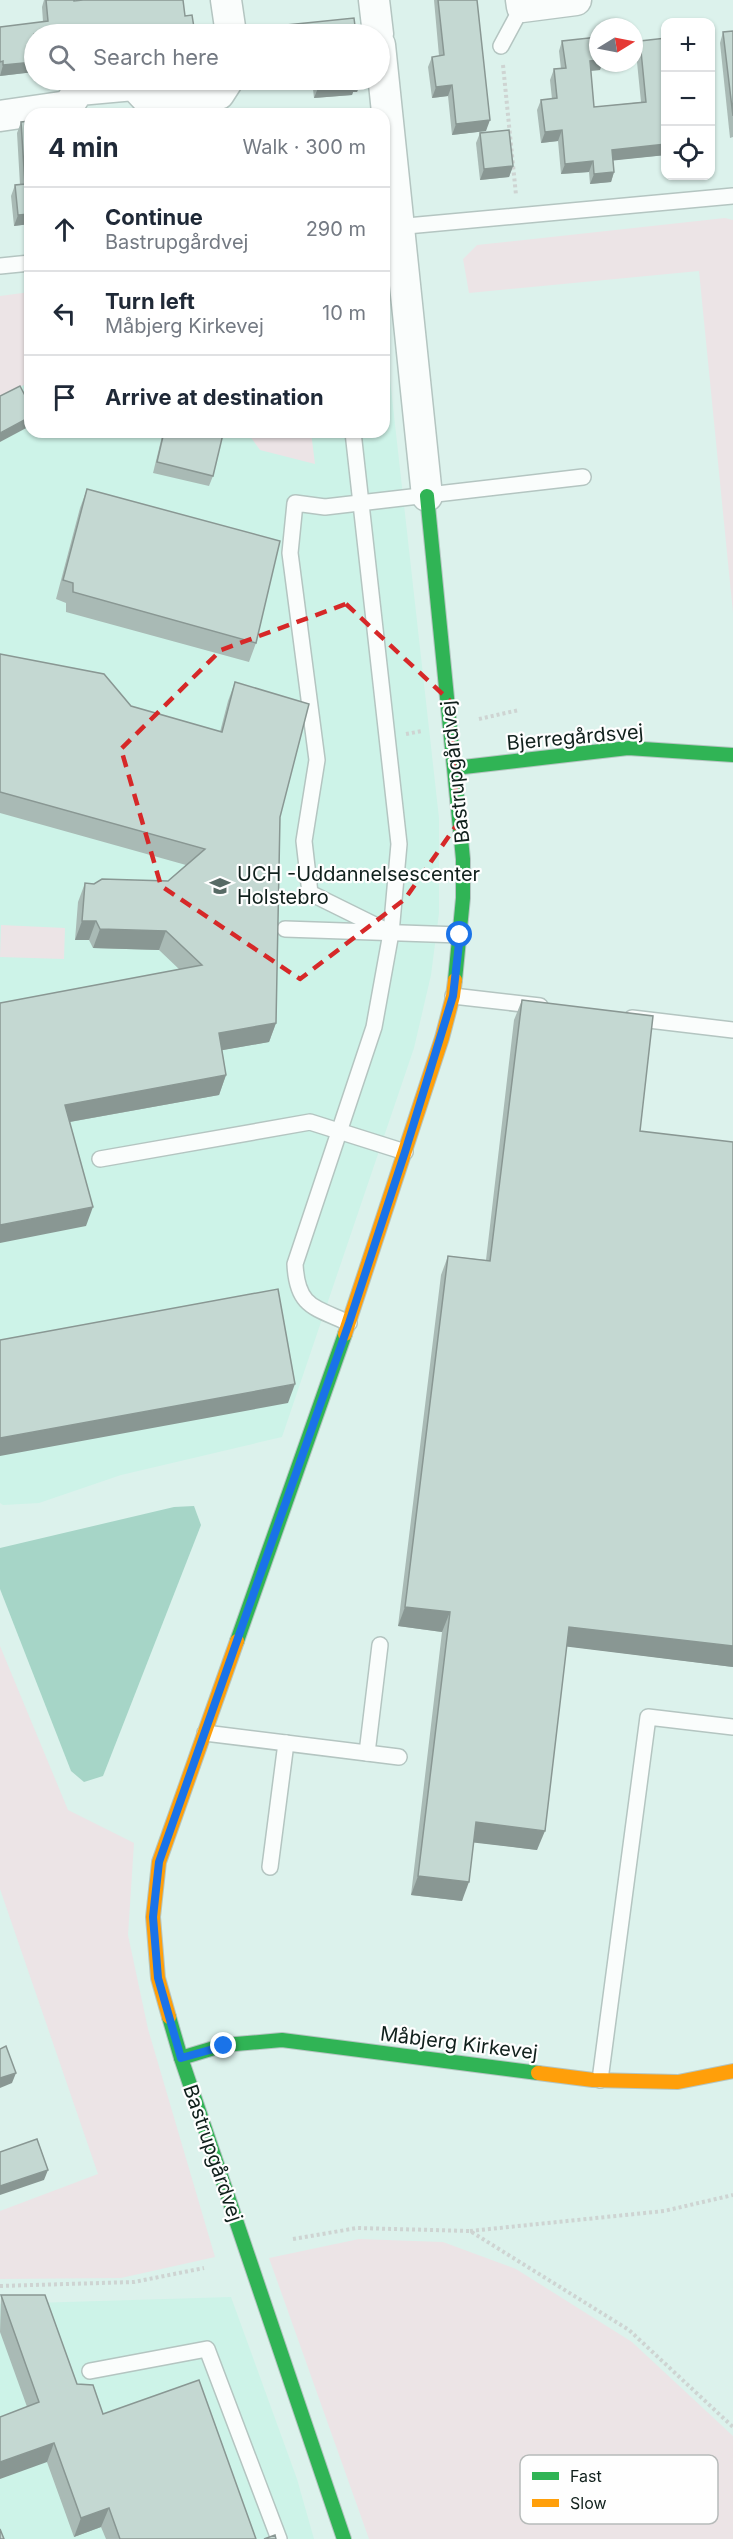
<!DOCTYPE html>
<html lang="en">
<head>
<meta charset="utf-8">
<style>
	body { margin:0; font-family:Inter,sans-serif; background:#f6f6f7; color:#1f2937 }
	.controls { position:absolute; right:18px; top:18px; display:grid; overflow:hidden; border-radius:12px; box-shadow:0 2px 4px #0004 }
	.controls button { width:54px; height:54px; display:grid; place-items:center; padding:0; border:0; border-bottom:2px solid #e0e1e3; background:#fff; color:#1f2937; font:30px sans-serif }
	.compass { position:absolute; left:589px; top:18px; width:54px; height:54px; border-radius:50%; background:#fff; box-shadow:0 2px 4px #0004; rotate:80deg }
	.stop { position:absolute; width:18px; height:18px; margin:-14px; border:4px solid #1a73e8; border-radius:50%; background:#fff }
	.stop.end { background:#1a73e8; border-color:#fff; box-shadow:0 2px 6px #0008 }
	.list { margin:0; padding:0; list-style:none }
	h2 { display:flex; justify-content:space-between; align-items:center; height:78px; margin:0; padding:0 24px; font-size:26px }
	h2 small { font-size:20px; font-weight:400; color:#747a83 }
	.list li { display:grid; grid-template-columns:39px 1fr auto; gap:18px; align-items:center; box-sizing:border-box; height:84px; padding:0 24px; border-top:2px solid #e0e1e3 }
	.list b { display:block; font-size:22px; white-space:nowrap }
	.list p { margin:0; font-size:20px; white-space:nowrap; color:#747a83 }
	.list em { font-size:20px; font-style:normal; color:#747a83 }
	.icon { flex:none; width:33px; height:33px; fill:none; stroke:currentColor; stroke-width:2; stroke-linecap:round; stroke-linejoin:round }
	.map { position:relative; flex:none; width:733px; height:2539px; overflow:hidden }
	.search { position:absolute; background:#fff; box-shadow:0 2px 4px #0004; left:24px; top:24px; width:366px; height:66px; display:flex; align-items:center; gap:15px; box-sizing:border-box; padding:0 21px; border-radius:33px; color:#747a83; font-size:22px }
	.panel { position:absolute; background:#fff; box-shadow:0 2px 4px #0004; left:24px; top:108px; width:366px; height:330px; border-radius:18px }
	.map>svg:first-child { display:block }
	.built { fill:#cdf3e8 }
	.green { fill:#ece4e6 }
	.water { fill:#a6d5c7 }
	.lines { fill:none; stroke-linecap:round; stroke-linejoin:round }
	.lane-casing { stroke:#b4c5c1; stroke-width:18 }
	.street-casing { stroke:#b4c5c1; stroke-width:33 }
	.fast-casing { stroke:#b4c5c1; stroke-width:16 }
	.slow-casing { stroke:#b4c5c1; stroke-width:16 }
	.path { stroke:#ced4d2; stroke-width:4; stroke-dasharray:3 3; stroke-linecap:butt }
	.lane { stroke:#fafdfc; stroke-width:15 }
	.street { stroke:#fafdfc; stroke-width:30 }
	.fast { stroke:#30b455; stroke-width:14 }
	.slow { stroke:#ff9f0a; stroke-width:14 }
	.wall { fill:#a9bab5 }
	.shaded-wall { fill:#899793 }
	.building { fill:#c4d8d2; stroke:#899793; stroke-width:1.5 }
	.route { stroke:#1a73e8; stroke-width:8 }
	.marked { fill:none; stroke:#d62828; stroke-width:4.5; stroke-dasharray:12 8; stroke-linejoin:round }
	.labels { text-anchor:middle; stroke-width:4.5; stroke-linejoin:round; paint-order:stroke }
	.street-label { font-size:20px; fill:#10201c; stroke:#fefefe }
	.poi-label { font-size:20px; fill:#10201c; stroke:#fefefe; text-anchor:start }
	.key { fill:#fefefe; stroke:#b7bbba; stroke-width:1.5 }
	.key-label { font-size:16px; fill:#10201c }
</style>
</head>
<body>
<div class="map">
<svg width="733" height="2539" viewBox="0 0 733 2539">
	<rect width="100%" height="100%" fill="#dcf2ec"/>
	<g class="built">
		<path d="M30 309V432H384V326L439 818V913L431 975 414 1048 282 1437 121 1475 39 1503 3 1505 0 1503V313Z"/>
		<path d="M231 2297 297 2479 314 2539H0V2304Z"/>
	</g>
	<g class="green">
		<path d="M725 218 733 220V613L699 271 469 293 463 259 477 245Z"/>
		<path d="M30 292V382L0 397V296Z"/>
		<path d="M247 432H311L315 464 260 450Z"/>
		<path d="M1 925 65 928 64 959 0 957Z"/>
		<path d="M0 1646 68 1810 134 1843 128 1935 148 2029 215 2257 121 2278 0 2279V2211L98 2174 0 1889Z"/>
		<path d="M359 2239 443 2242 516 2269 632 2342 733 2436V2539H369L269 2258Z"/>
	</g>
	<path class="water" d="M194 1506 201 1525 103 1776 84 1782 71 1771 0 1589V1548L174 1507Z"/>
	<g class="lines">
		<g class="lane-casing">
			<g id="lane">
				<path d="M501 46 522 7"/>
				<path d="M396 227 733 196"/>
				<path d="M0 266 30 263"/>
				<path d="M285 929 460 935"/>
				<path d="M391 933 310 893 304 841 317 760 290 553 295 503 325 507 583 477"/>
				<path d="M453 996 540 1006"/>
				<path d="M632 1018 733 1030"/>
				<path d="M100 1159 310 1122 405 1152"/>
				<path d="M349 1323C314 1307 297 1307 295 1264L374 1027 391 933 399 844 353 432"/>
				<path d="M205 1733 399 1757"/>
				<path d="M367 1753 380 1645"/>
				<path d="M270 1867 286 1743"/>
				<path d="M600 2080 648 1717 733 1727"/>
				<path d="M90 2371 207 2349 279 2539"/>
			</g>
		</g>
		<g class="street-casing">
			<g id="street">
				<path d="M226 0 231 34"/>
				<path d="M374 0 378 34"/>
				<path d="M521 0 522 7 576 0"/>
				<path d="M380 45 427 496"/>
				<path d="M0 116 68 106 79 90 134 85 149 101 219 94 228 80"/>
			</g>
		</g>
		<g class="fast-casing">
			<g id="fast">
				<path d="M427 496 463 859V898L455 980"/>
				<path d="M455 768 628 748 733 755"/>
				<path d="M237 1641 345 1334"/>
				<path d="M169 2017 181 2058 344 2539"/>
				<path d="M181 2058 224 2045 282 2040 538 2073"/>
			</g>
		</g>
		<g class="slow-casing">
			<g id="slow">
				<path d="M345 1334 442 1038 453 996 455 980"/>
				<path d="M169 2017 158 1978 153 1917 159 1862 237 1641"/>
				<path d="M538 2073 593 2080 678 2082 733 2071"/>
			</g>
		</g>
		<g class="path">
			<path d="M503 65 516 195"/>
			<path d="M479 719 519 710"/>
			<path d="M406 734 422 731"/>
			<path d="M470 2231 664 2211 733 2195"/>
			<path d="M293 2239 357 2228 470 2231 629 2330 733 2427"/>
			<path d="M0 2286 134 2282 204 2268"/>
		</g>
		<use href="#lane" class="lane"/>
		<use href="#street" class="street"/>
		<use href="#fast" class="fast"/>
		<use href="#slow" class="slow"/>
	</g>
	<g class="wall">
		<path d="M44 0H74V1L34 34V72L0 76V27L43 22 42 7Z"/>
		<path d="M434 0H477L486 131 452 135 448 96 432 98 428 67 432 57 439 56Z"/>
		<path d="M267 27 356 34H264Z"/>
		<path d="M733 31V137L730 138 720 43 723 32Z"/>
		<path d="M666 38V155L613 160 614 172 611 182 590 184 589 172 561 174 558 141 541 143 537 110 541 100 552 99 550 80 554 69H561L559 51 562 41 598 63H602L600 70 591 71 594 107 641 102 636 52 640 41Z"/>
		<path d="M312 80H361V81L357 92H353L352 95 314 98Z"/>
		<path d="M21 122 30 224 14 226 11 196 15 185H20L17 133Z"/>
		<path d="M480 133 513 166 509 177 480 180 476 143Z"/>
		<path d="M163 432H213V476L209 486 153 473Z"/>
		<path d="M87 489 256 643 249 662 66 612V603L56 599 80 508Z"/>
		<path d="M0 654 131 706 220 732 228 701 235 682 280 817 276 1023 269 1042 222 1050 226 1075 219 1095 70 1122 86 1226 0 1003 180 970 159 950 93 948 89 940H75L78 902 85 883 94 884 168 881 186 865 0 813Z"/>
		<path d="M522 1000 640 1131 733 1667 567 1646 537 1850 474 1842 462 1901 411 1895 442 1632 398 1626 441 1275 448 1256 486 1260 514 1020Z"/>
		<path d="M1 2295 77 2384 103 2414 256 2539H106L101 2527 74 2537 0 2332Z"/>
	</g>
	<g class="shaded-wall">
		<path d="M598 60V63H602L600 70 586 71 590 61Z"/>
		<path d="M34 62V72L0 76 3 65Z"/>
		<path d="M361 81 357 92H353L352 95 314 98 318 88Z"/>
		<path d="M452 85 448 96 432 98 436 87Z"/>
		<path d="M490 120 486 131 452 135 456 124Z"/>
		<path d="M562 130 558 141 541 143 545 132Z"/>
		<path d="M666 144V155L609 161 612 150Z"/>
		<path d="M593 161 589 172 561 174 565 164Z"/>
		<path d="M513 166 509 177 480 180 484 169Z"/>
		<path d="M614 172 611 182 590 184 594 174Z"/>
		<path d="M30 214V224L14 226 18 215Z"/>
		<path d="M30 417V426L0 442V433Z"/>
		<path d="M82 921H96L89 940H75Z"/>
		<path d="M100 929 166 931 159 950 93 948Z"/>
		<path d="M276 1023 269 1042 212 1052 219 1033Z"/>
		<path d="M226 1075 219 1095 58 1124 65 1105Z"/>
		<path d="M93 1207 86 1226 0 1243V1225Z"/>
		<path d="M295 1384 288 1403 0 1456V1438Z"/>
		<path d="M405 1607 450 1612 442 1632 398 1626Z"/>
		<path d="M569 1627 733 1646V1667L562 1646Z"/>
		<path d="M476 1822 545 1831 537 1850 469 1842Z"/>
		<path d="M418 1876 469 1882 462 1901 411 1895Z"/>
		<path d="M16 2073 12 2083 0 2088V2078Z"/>
		<path d="M48 2170 44 2180 0 2195V2186Z"/>
		<path d="M54 2443 47 2462 0 2479V2462Z"/>
		<path d="M109 2508 101 2527 74 2537 81 2518Z"/>
	</g>
	<g class="building">
		<path d="M46 0H74V1L83 0H183L185 16 192 15 195 34H34V62L3 65V61L0 62V27L48 21Z"/>
		<path d="M438 0H477L490 120 456 124 452 85 436 87 432 57 444 55Z"/>
		<path d="M354 18 356 34H267V27Z"/>
		<path d="M733 31V116L723 32Z"/>
		<path d="M598 37V60L590 61 594 107 646 102 640 41 666 38V144L612 150 614 172 594 174 593 161 565 164 562 130 545 132 541 100 557 98 554 69 566 68 562 41Z"/>
		<path d="M317 80H361V81L356 82V84L318 88Z"/>
		<path d="M30 121V214L18 215 15 185 25 184 21 122Z"/>
		<path d="M509 130 513 166 484 169 480 133Z"/>
		<path d="M20 386 30 405V417L0 433V396Z"/>
		<path d="M164 432H213L223 434 213 476 157 462Z"/>
		<path d="M87 489 280 541 256 643 73 592V583L63 580Z"/>
		<path d="M0 654 104 674 131 706 222 732 235 682 309 704 280 817 276 1023 219 1033 226 1075 65 1105 93 1207 0 1225V1003L202 965 166 931 100 929 96 921H82L85 883 94 884 102 879 168 881 205 849 0 792Z"/>
		<path d="M522 1000 653 1016 640 1131 733 1142V1646L569 1627 545 1831 476 1822 469 1882 418 1876 450 1612 405 1607 448 1256 490 1261Z"/>
		<path d="M278 1289 295 1384 0 1438V1340Z"/>
		<path d="M6 2046 16 2073 0 2078V2049Z"/>
		<path d="M37 2139 48 2170 0 2186V2152Z"/>
		<path d="M1 2295H45L77 2384 93 2385 103 2414 199 2380 256 2539H120L109 2508 81 2518 54 2443 0 2462V2417L39 2402Z"/>
		<path d="M0 2529 4 2539H0Z"/>
		<path d="M275 2535 276 2539H264Z"/>
	</g>
	<g class="lines">
		<path class="route" d="M224 2046 181 2058 158 1978 153 1917 159 1862 349 1323 405 1152 453 996 460 935"/>
	</g>
	<path class="marked" d="M346 604 449 700 458 823 405 899 300 979 161 886 121 749 221 650Z"/>
	<defs>
		<g id="school-bare" transform="scale(1.62)"><path d="M0-5L7-2L0 1L-7-2ZM-4 1L0 2.5L4 1V4Q0 6-4 4Z" fill="#576a65" stroke="#fefefe" stroke-width="2.5" paint-order="stroke"/></g>
	</defs>
	<g fill-rule="evenodd">
		<use href="#school-bare" x="220" y="886"/>
	</g>
	<g class="labels">
		<g class="street-label">
			<text transform="translate(575 737) rotate(-5)" y="7">Bjerregårdsvej</text>
			<text transform="translate(455 772) rotate(-96)" y="7">Bastrupgårdvej</text>
			<text transform="translate(459 2043) rotate(7)" y="7">Måbjerg Kirkevej</text>
			<text transform="translate(213 2153) rotate(71)" y="7">Bastrupgårdvej</text>
		</g>
		<g class="poi-label">
			<text x="237" y="881">UCH -Uddannelsescenter<tspan x="237" dy="23">Holstebro</tspan></text>
		</g>
	</g>
	<rect x="520" y="2455" width="198" height="69" rx="9" class="key"/>
	<rect x="532" y="2472" width="27" height="8" fill="#30b455"/>
	<rect x="532" y="2499" width="27" height="8" fill="#ff9f0a"/>
	<g class="key-label">
		<text x="570" y="2482">Fast</text>
		<text x="570" y="2509">Slow</text>
	</g>
</svg>
<div class="controls">
<button>+</button>
<button>−</button>
<button><svg class="icon" aria-label="locate" viewBox="0 0 24 24"><circle cx="12" cy="12" r="6"/><path d="M12 2v4M12 18v4M2 12h4M18 12h4"/></svg></button>
</div>
<svg class="compass" viewBox="-18 -18 36 36"><path d="M0-13l5 13h-10z" fill="#e53935"/><path d="M0 13l5-13h-10z" fill="#747a83"/></svg>
<div class="stop" style="left:460px;top:935px"></div>
<div class="stop end" style="left:224px;top:2046px"></div>
<div class="search"><svg class="icon" aria-label="search" viewBox="0 0 24 24"><circle cx="10" cy="10" r="6"/><path d="M15 15l6 6"/></svg>Search here</div>
<section class="panel">
<h2>4 min<small>Walk · 300 m</small></h2>
<ul class="list">
<li><svg class="icon" aria-label="ahead" viewBox="0 0 24 24"><path d="M12 20V5M6 11l6-6 6 6"/></svg><div><b>Continue</b><p>Bastrupgårdvej</p></div><em>290 m</em></li>
<li><svg class="icon" aria-label="left" viewBox="0 0 24 24"><path d="M17 20v-9H6M10 6l-5 5 5 5"/></svg><div><b>Turn left</b><p>Måbjerg Kirkevej</p></div><em>10 m</em></li>
<li><svg class="icon" aria-label="arrive" viewBox="0 0 24 24"><path d="M6 21V4h12l-3 4 3 4H6"/></svg><div><b>Arrive at destination</b></div></li>
</ul>
</section>
</div>
</body>
</html>
